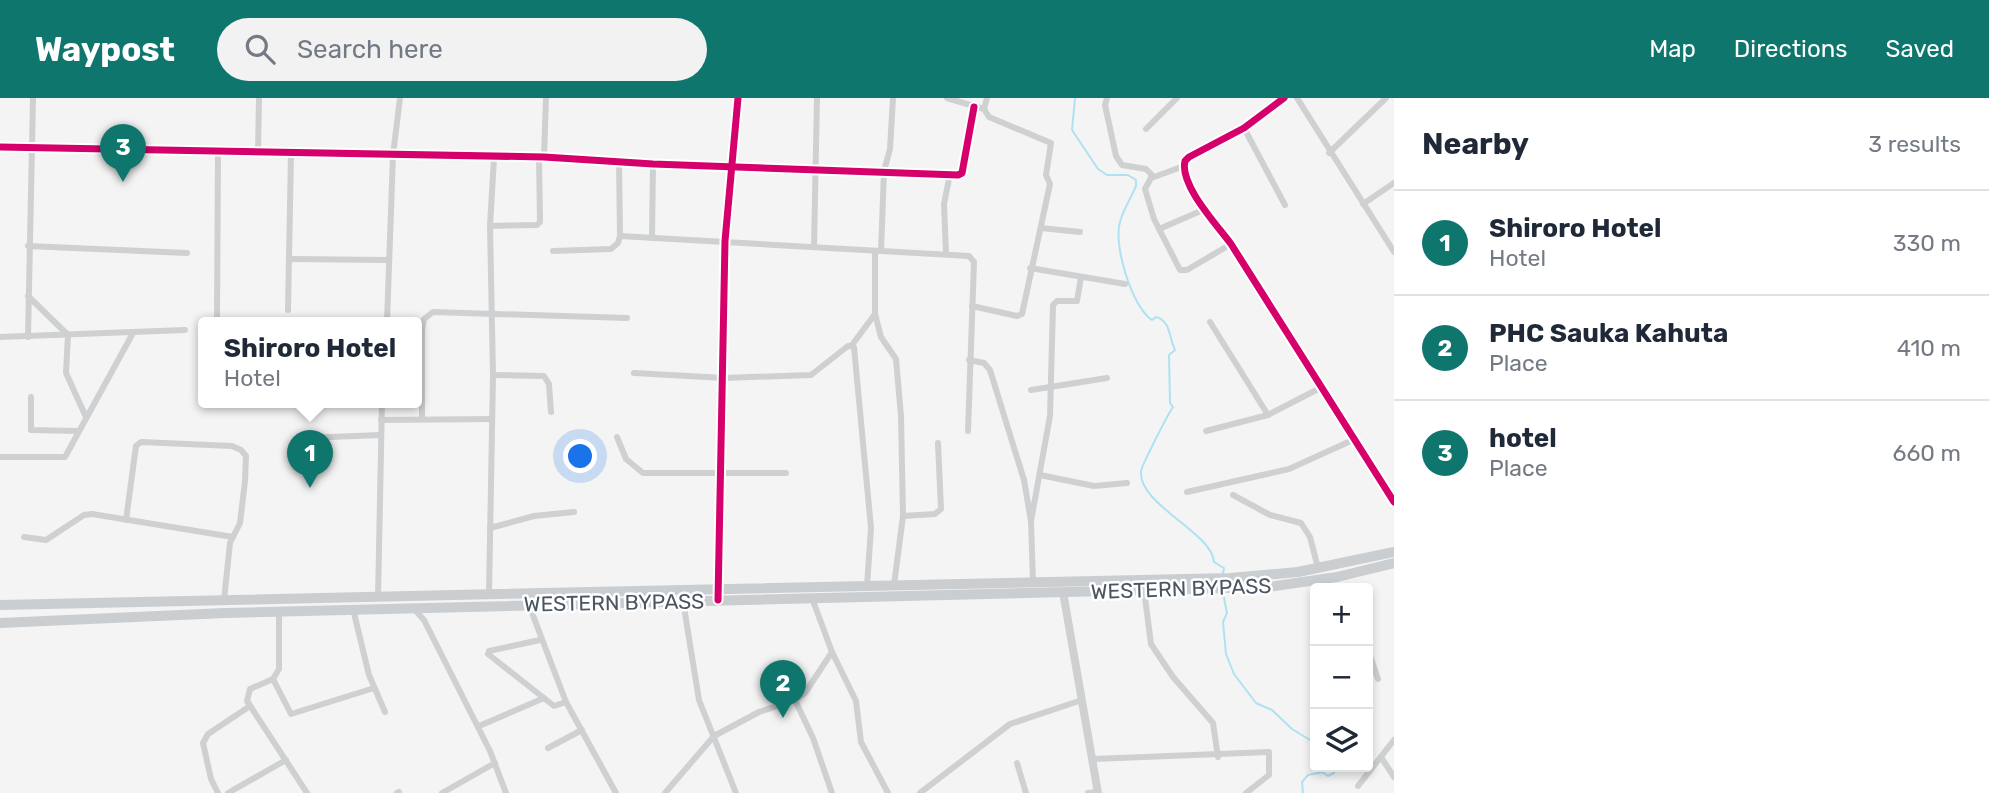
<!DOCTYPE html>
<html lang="en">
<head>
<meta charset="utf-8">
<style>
	body { margin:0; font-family:Rubik,sans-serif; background:#f2f2f3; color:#1f2937 }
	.controls { position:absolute; right:21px; bottom:21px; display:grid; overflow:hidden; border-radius:7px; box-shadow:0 4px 10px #0003 }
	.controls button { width:63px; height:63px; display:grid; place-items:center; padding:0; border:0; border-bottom:2px solid #e0e1e3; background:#fff; color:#1f2937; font:35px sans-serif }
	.you { position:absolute; left:581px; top:359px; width:24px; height:24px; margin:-18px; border:5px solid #fff; border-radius:50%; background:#1a73e8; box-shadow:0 0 0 10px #1a73e833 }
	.badge { display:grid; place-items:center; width:46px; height:46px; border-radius:50%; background:#0f766e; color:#fff; font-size:23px; font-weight:700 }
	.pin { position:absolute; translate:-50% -58px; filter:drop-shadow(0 2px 4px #0008) }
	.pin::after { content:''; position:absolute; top:37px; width:24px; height:21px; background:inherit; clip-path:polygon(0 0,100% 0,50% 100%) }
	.popup { position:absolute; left:198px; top:219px; width:224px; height:91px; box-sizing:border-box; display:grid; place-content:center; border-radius:7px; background:#fff; filter:drop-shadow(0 2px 5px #0005); font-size:23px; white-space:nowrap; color:#747a83 }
	.popup b { font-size:26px; color:#1f2937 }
	.popup::after { content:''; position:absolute; left:50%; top:100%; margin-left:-14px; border:14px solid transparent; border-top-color:#fff }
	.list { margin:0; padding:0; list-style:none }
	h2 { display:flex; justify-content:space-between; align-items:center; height:91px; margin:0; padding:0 28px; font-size:30px }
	h2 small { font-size:23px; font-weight:400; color:#747a83 }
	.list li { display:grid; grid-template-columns:46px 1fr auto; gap:21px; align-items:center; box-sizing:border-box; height:105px; padding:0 28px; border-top:2px solid #e0e1e3 }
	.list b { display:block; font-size:26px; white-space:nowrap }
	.list p { margin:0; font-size:23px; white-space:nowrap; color:#747a83 }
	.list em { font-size:23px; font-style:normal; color:#747a83 }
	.icon { flex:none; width:38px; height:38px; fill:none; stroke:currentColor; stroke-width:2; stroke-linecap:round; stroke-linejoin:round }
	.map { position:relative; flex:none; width:1394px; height:695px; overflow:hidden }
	header { display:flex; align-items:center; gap:42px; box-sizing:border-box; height:98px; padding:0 35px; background:#0f766e; color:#fff }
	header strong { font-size:33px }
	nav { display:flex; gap:38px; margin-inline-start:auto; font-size:24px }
	.search { width:490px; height:63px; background:#f2f2f3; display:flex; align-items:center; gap:18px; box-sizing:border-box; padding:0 24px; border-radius:38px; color:#747a83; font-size:26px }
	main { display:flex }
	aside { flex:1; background:#fff }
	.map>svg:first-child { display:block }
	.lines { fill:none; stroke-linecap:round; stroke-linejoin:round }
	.stream { stroke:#aee2f0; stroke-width:2 }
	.minor { stroke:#ced0d2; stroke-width:6 }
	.tertiary { stroke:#ced0d2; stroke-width:8 }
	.primary { stroke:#caced1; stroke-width:10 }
	.cycleway-casing { stroke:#fff; stroke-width:11 }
	.cycleway { stroke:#d6006c; stroke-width:7 }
	.labels { text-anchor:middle; stroke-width:5; stroke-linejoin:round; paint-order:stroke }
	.street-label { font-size:21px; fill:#4a5661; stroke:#fff }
</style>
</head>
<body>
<header>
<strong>Waypost</strong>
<div class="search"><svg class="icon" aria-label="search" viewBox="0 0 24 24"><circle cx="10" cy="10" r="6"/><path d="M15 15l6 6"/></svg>Search here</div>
<nav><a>Map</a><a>Directions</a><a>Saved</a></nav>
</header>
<main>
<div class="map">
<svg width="1394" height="695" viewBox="0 0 1394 695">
	<rect width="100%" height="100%" fill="#f4f4f4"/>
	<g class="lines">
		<g class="stream">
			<path d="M1075 0 1072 32 1098 71 1107 77H1128L1136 82V88C1131 100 1123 112 1120 124 1113 147 1132 209 1152 222L1156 219C1171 223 1169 240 1175 252L1169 257 1170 305 1173 309C1168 316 1142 367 1141 373 1138 407 1212 434 1214 464L1224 470 1223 475"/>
			<path d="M1223 495 1227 515 1223 524 1226 556 1234 576 1256 605 1272 612 1292 631 1315 645"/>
			<path d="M1303 695 1302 684 1308 677 1322 674 1328 678 1334 675V669"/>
		</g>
		<g class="minor">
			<path d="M947 0 984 11 989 19 1051 45 1046 77 1050 86 1022 216 1017 218 972 208"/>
			<path d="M1107 0 1105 7 1116 58 1122 67 1146 71 1154 79 1184 68"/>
			<path d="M1284 0 1244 30 1189 59 1185 63C1179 87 1218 128 1231 146L1394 404"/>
			<path d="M1297 0 1394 154"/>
			<path d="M984 11 987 0"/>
			<path d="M1244 30 1285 107"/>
			<path d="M1146 31 1177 0"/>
			<path d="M0 49 544 59 653 66 958 77 962 75 974 9"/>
			<path d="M258 55 259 0"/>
			<path d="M1329 55 1386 0"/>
			<path d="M544 59 546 0"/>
			<path d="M619 62 620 138"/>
			<path d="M1152 78 1145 91 1154 121 1180 172H1187L1231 146"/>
			<path d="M1363 106 1394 85"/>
			<path d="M490 128 537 127 540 124 539 59"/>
			<path d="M1041 130 1080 134"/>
			<path d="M1159 131 1203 112"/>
			<path d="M652 140 653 66"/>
			<path d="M28 148 187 155"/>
			<path d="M814 149 817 0"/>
			<path d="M553 153 611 151 618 145 620 138 969 158 974 164 968 333"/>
			<path d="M875 153V216L881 239 896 261 901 318 903 418 894 487"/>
			<path d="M881 153 884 73 890 51 893 0"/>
			<path d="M946 156 944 106 950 76"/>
			<path d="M289 161 389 162"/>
			<path d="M1030 170 1125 186"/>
			<path d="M28 198 68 237 66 275 86 319"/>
			<path d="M288 212 291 55"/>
			<path d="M217 219 218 55"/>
			<path d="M387 224 393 57 400 0"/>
			<path d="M1210 224 1268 317"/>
			<path d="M0 239 185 232"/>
			<path d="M28 239 33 0"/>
			<path d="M852 247 875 216"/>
			<path d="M969 262 984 265 990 272 1024 382 1031 423 1050 318 1053 207 1057 203H1077L1081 179"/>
			<path d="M634 275 724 280 811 277 848 248 854 249 871 430 867 488"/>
			<path d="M493 277 544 278 549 286 551 314"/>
			<path d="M1031 292 1107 280"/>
			<path d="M31 299V332L78 333"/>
			<path d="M422 321V232L424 221 433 214 627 220"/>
			<path d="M381 322 492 321"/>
			<path d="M1206 333 1268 317 1322 289"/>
			<path d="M617 339 626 361 643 375H786"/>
			<path d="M304 340 381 337"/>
			<path d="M0 359H65L133 235"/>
			<path d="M1040 377 1094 388 1127 385"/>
			<path d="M1187 394 1289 371 1355 341"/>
			<path d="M1233 397 1270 417 1301 425 1310 439 1318 470"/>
			<path d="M903 418 935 416 941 411 938 345"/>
			<path d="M126 422 136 348 141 344 232 348 241 352 246 358 245 383 240 425 230 445 224 502"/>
			<path d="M1031 423 1033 484"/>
			<path d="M490 430 534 418 574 414"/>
			<path d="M24 439 46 442 84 417 92 416 233 439"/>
			<path d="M1144 492 1151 546 1173 579 1213 625 1218 659"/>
			<path d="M718 494 725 143 738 0"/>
			<path d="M489 496 493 277 490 128 494 60"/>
			<path d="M378 500 382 304"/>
			<path d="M683 503 699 602 736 695"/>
			<path d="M529 507 566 604 616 695"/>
			<path d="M353 511 369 577 385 614"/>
			<path d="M415 512 424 522 490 653 506 695"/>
			<path d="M279 513V571L273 581 250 591 247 603 307 695"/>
			<path d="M540 542 489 553 488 556 554 608 566 604"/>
			<path d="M1368 552 1378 581"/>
			<path d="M832 554 856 603 861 644 888 695"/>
			<path d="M273 581 291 616 374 590"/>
			<path d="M795 602 813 640 832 695"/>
			<path d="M479 628 544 600"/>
			<path d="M548 650 582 632"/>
			<path d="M1381 659 1394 679"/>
			<path d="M1093 661 1269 654V677L1246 695"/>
			<path d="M1017 665 1026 695"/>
			<path d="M1358 688 1394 642"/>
			<path d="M218 695 211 681 203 645 208 636 250 608"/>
			<path d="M228 695 286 662"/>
			<path d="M397 695 399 694"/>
			<path d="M442 695 495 665"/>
			<path d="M665 695 714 638 759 614 795 602 805 595 832 554 812 500"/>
			<path d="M920 695 1010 626 1082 602"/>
			<path d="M1088 695 1098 694"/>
		</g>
		<path class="tertiary" d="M1063 494 1098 695"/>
		<g class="primary">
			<path d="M0 507 1230 480 1298 474 1394 454"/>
			<path d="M0 525 225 515 1268 489 1337 479 1394 465"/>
		</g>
		<g class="cycleway-casing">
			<g id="cycleway">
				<path d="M1284 0 1244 30 1189 59 1185 63C1179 87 1218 128 1231 146L1394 404"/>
				<path d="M0 49 544 59 653 66 958 77 962 75 974 9"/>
				<path d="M718 502 725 143 738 0"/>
			</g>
		</g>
		<use href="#cycleway" class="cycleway"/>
	</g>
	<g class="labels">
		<g class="street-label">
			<text transform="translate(1181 491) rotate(-2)" y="7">WESTERN BYPASS</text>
			<text transform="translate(614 505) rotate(-1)" y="7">WESTERN BYPASS</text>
		</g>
	</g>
</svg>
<div class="controls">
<button>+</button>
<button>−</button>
<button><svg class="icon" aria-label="layers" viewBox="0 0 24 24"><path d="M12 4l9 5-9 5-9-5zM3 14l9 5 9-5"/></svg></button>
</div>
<div class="you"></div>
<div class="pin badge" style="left:310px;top:390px">1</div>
<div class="popup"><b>Shiroro Hotel</b>Hotel</div>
<div class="pin badge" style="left:783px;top:620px">2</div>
<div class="pin badge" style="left:123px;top:84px">3</div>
</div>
<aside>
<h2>Nearby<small>3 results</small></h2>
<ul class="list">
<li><span class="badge">1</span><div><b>Shiroro Hotel</b><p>Hotel</p></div><em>330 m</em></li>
<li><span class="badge">2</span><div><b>PHC Sauka Kahuta</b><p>Place</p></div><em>410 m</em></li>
<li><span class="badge">3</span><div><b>hotel</b><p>Place</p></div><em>660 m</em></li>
</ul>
</aside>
</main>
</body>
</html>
